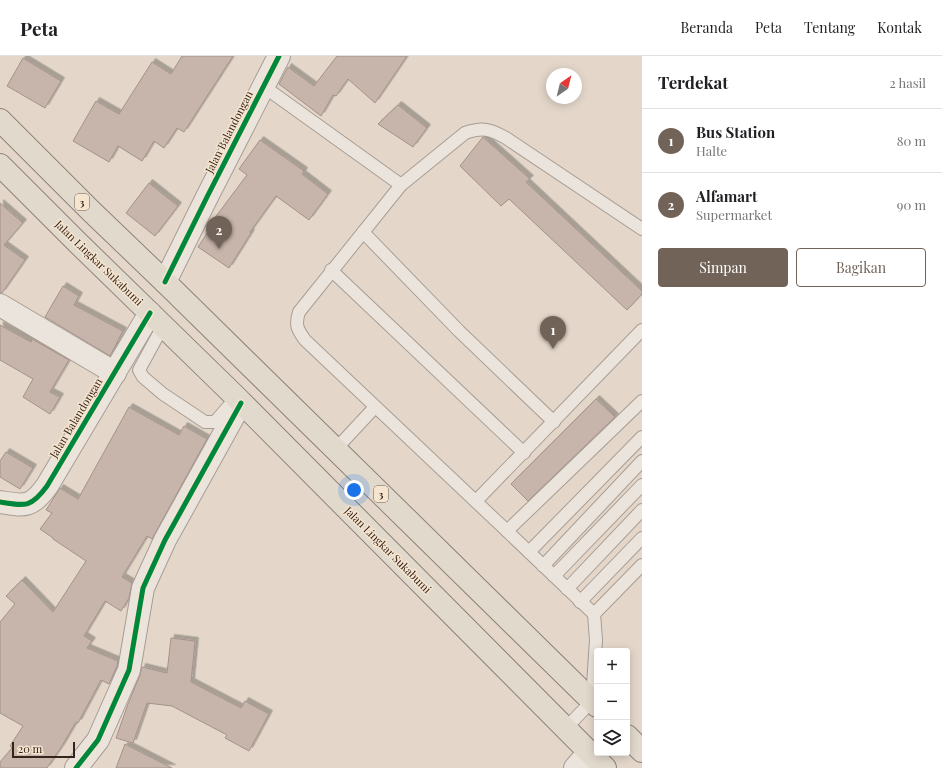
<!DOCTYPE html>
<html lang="id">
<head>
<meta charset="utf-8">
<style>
	body { margin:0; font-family:"Playfair Display",serif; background:#f6f6f6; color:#202124 }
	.controls { position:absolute; right:12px; bottom:12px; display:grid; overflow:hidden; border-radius:4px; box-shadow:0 2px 10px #0003 }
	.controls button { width:36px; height:36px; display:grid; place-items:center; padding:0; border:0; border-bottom:1px solid #e0e0e0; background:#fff; color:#202124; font:20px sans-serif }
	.compass { position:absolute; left:546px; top:12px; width:36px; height:36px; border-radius:50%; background:#fff; box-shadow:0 2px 10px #0003; rotate:35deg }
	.scale { position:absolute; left:12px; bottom:10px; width:63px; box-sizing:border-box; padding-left:4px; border:2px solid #35241c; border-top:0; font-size:11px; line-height:14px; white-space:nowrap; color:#35241c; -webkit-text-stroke:3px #f5e4ce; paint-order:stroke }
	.you { position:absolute; left:354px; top:434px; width:14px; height:14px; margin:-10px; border:3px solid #fff; border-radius:50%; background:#1a73e8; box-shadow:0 0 0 6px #1a73e833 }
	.badge { display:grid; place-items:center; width:26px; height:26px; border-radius:50%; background:#726359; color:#fff; font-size:13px; font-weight:700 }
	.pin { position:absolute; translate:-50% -33px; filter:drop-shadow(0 1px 2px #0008) }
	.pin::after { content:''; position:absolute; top:21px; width:14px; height:12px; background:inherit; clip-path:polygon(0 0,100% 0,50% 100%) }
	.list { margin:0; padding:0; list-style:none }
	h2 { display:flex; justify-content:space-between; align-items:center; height:52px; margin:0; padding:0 16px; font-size:17px }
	h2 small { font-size:13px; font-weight:400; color:#757577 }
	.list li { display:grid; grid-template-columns:26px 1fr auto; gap:12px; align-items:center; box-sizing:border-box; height:64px; padding:0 16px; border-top:1px solid #e0e0e0 }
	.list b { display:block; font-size:15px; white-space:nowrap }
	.list p { margin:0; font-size:13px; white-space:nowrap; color:#757577 }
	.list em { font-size:13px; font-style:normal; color:#757577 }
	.actions { display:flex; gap:8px; padding:12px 16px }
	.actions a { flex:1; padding:9px 0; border:1px solid #726359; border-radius:4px; text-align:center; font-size:14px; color:#726359 }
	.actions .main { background:#726359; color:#fff }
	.icon { flex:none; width:22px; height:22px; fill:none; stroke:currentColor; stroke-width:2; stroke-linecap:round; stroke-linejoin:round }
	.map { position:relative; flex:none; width:642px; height:712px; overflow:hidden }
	header { display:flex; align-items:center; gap:24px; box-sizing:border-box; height:56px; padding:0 20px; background:#fff; border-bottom:1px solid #e0e0e0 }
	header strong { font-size:19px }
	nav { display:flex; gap:22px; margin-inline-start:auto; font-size:14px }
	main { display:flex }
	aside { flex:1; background:#fff }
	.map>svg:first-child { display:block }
	.building { fill:#c7b5ab; stroke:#a39289; filter:url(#shadow) }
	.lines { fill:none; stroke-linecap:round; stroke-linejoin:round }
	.lane-casing { stroke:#a89d93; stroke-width:14 }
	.street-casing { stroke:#a89d93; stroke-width:24 }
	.primary-casing { stroke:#8e827a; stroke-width:24 }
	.lane { stroke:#ebe4dc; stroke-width:12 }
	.street { stroke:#ebe4dc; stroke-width:22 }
	.primary { stroke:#e2d9cd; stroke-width:22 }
	.cycleway-casing { stroke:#f5e4ce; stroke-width:8 }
	.cycleway { stroke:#00873e; stroke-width:5 }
	.labels { text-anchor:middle; stroke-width:3; stroke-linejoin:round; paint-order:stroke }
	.shield { fill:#f5e4ce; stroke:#6f5e51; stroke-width:1 }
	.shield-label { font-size:10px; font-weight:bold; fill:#35241c }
	.street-label { font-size:11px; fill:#35241c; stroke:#f5e4ce }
</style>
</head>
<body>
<header>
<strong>Peta</strong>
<nav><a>Beranda</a><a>Peta</a><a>Tentang</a><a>Kontak</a></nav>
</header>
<main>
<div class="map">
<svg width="642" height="712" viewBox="0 0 642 712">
	<defs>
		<filter id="shadow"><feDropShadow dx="3.5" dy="-3.5" stdDeviation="0" flood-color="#0004"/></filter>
	</defs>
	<rect width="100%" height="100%" fill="#e4d7ca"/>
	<g class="building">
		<path d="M182 0H233L184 76 177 72 164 92 154 85 142 105 118 90 109 106 73 85 96 45 119 58 152 6 171 18Z"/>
		<path d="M337 0H407L375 47 348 23 336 40 333 39 321 60 279 28 288 11 314 30Z"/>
		<path d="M23 2 61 25 45 52 7 30Z"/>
		<path d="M398 49 427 72 413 91 378 68Z"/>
		<path d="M483 81 530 123 526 126 642 235V238L627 254 509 143 501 150 460 110Z"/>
		<path d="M260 84 304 115 302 118 328 138 309 164 276 140 250 176 251 177 229 212 198 191 210 173 208 171 247 119 239 113Z"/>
		<path d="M149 127 178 150 155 180 126 157Z"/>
		<path d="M0 147 23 167 4 189 25 204 2 237H0Z"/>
		<path d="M63 230 79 240 74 249 123 275 110 300 45 261Z"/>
		<path d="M0 269 31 286 32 283 69 304 50 336 60 341 50 358 23 341 33 323 0 304Z"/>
		<path d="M596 343 615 361 528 445 511 428Z"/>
		<path d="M129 351 179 379 184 370 207 383 152 483 147 480 122 521 132 527 129 542 121 555 105 545 84 580 92 585 87 592 118 605 117 610 109 628 101 624 78 667 76 666 62 690 47 712H0V706L12 692 10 690 23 670 0 657V566L15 548 6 540 22 524 53 556 86 505 53 483V482L40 473 52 457 46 454 60 432 78 443Z"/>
		<path d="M6 396 33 412 20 433 0 421V405Z"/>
		<path d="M171 582 195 585 191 626 241 652 245 645 269 658 249 695 225 682 227 679 172 650 147 647 133 687 116 682 128 648 140 619 142 611 167 617Z"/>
		<path d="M125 688 172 712H116Z"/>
	</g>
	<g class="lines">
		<g class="lane-casing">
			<g id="lane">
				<path d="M263 30 401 129"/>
				<path d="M363 176 459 275 554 366"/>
				<path d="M331 214 524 397"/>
				<path d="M163 270 139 314 143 321 163 338 205 366H215L234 344"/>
				<path d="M335 394 375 351"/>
				<path d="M476 445 642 274"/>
				<path d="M507 475 305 284C297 273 295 269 299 256L401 129 465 77C483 71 490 73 506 82L642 173"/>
				<path d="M529 496 642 381"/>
				<path d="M543 510 642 405"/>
				<path d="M554 520 642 429"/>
				<path d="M567 533 642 454"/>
				<path d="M580 546 642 482"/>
				<path d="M594 558 642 509"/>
				<path d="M565 673 592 645 596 584 594 558 507 475 642 345"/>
			</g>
		</g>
		<g class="street-casing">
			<g id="street">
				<path d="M165 226 207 141 279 0"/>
				<path d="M0 249 115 317"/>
				<path d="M0 446C25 450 31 452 47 430L150 257"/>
				<path d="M76 712 98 684 129 614 143 532 165 484 241 347"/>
				<path d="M575 712 589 696"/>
			</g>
		</g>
		<g class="primary-casing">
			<g id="primary">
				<path d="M0 64 91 155 165 226 597 650"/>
				<path d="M0 109 78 187 236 341 605 712"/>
				<path d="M627 680 642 695"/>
			</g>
		</g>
		<use href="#lane" class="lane"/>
		<use href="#street" class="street"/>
		<use href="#primary" class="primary"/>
		<g class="cycleway-casing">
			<g id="cycleway">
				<path d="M165 226 207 141 279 0"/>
				<path d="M0 446C25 450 31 452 47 430L150 257"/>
				<path d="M76 712 98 684 129 614 143 532 165 484 241 347"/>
			</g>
		</g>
		<use href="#cycleway" class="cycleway"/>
	</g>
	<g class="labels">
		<g class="shield">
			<rect x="75" y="138" width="14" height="16" rx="3"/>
			<rect x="374" y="430" width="14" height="16" rx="3"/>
		</g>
		<g class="shield-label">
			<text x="82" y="150">3</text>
			<text x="381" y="442">3</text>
		</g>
		<g class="street-label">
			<text transform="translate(229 76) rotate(-63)" y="4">Jalan Balandongan</text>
			<text transform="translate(99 207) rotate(44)" y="4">Jalan Lingkar Sukabumi</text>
			<text transform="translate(76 362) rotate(-59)" y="4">Jalan Balandongan</text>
			<text transform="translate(388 494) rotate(45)" y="4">Jalan Lingkar Sukabumi</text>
		</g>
	</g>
</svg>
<div class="controls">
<button>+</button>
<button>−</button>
<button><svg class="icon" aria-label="layers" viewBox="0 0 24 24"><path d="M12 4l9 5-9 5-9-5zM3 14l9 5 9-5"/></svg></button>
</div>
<svg class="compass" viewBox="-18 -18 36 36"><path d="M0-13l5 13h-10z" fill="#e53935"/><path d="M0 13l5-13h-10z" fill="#757577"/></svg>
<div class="scale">20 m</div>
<div class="you"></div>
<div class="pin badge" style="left:553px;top:293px">1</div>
<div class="pin badge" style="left:219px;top:193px">2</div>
</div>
<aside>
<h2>Terdekat<small>2 hasil</small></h2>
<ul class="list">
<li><span class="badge">1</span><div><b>Bus Station</b><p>Halte</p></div><em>80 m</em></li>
<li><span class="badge">2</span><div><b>Alfamart</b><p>Supermarket</p></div><em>90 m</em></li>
</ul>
<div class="actions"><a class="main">Simpan</a><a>Bagikan</a></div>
</aside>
</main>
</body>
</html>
